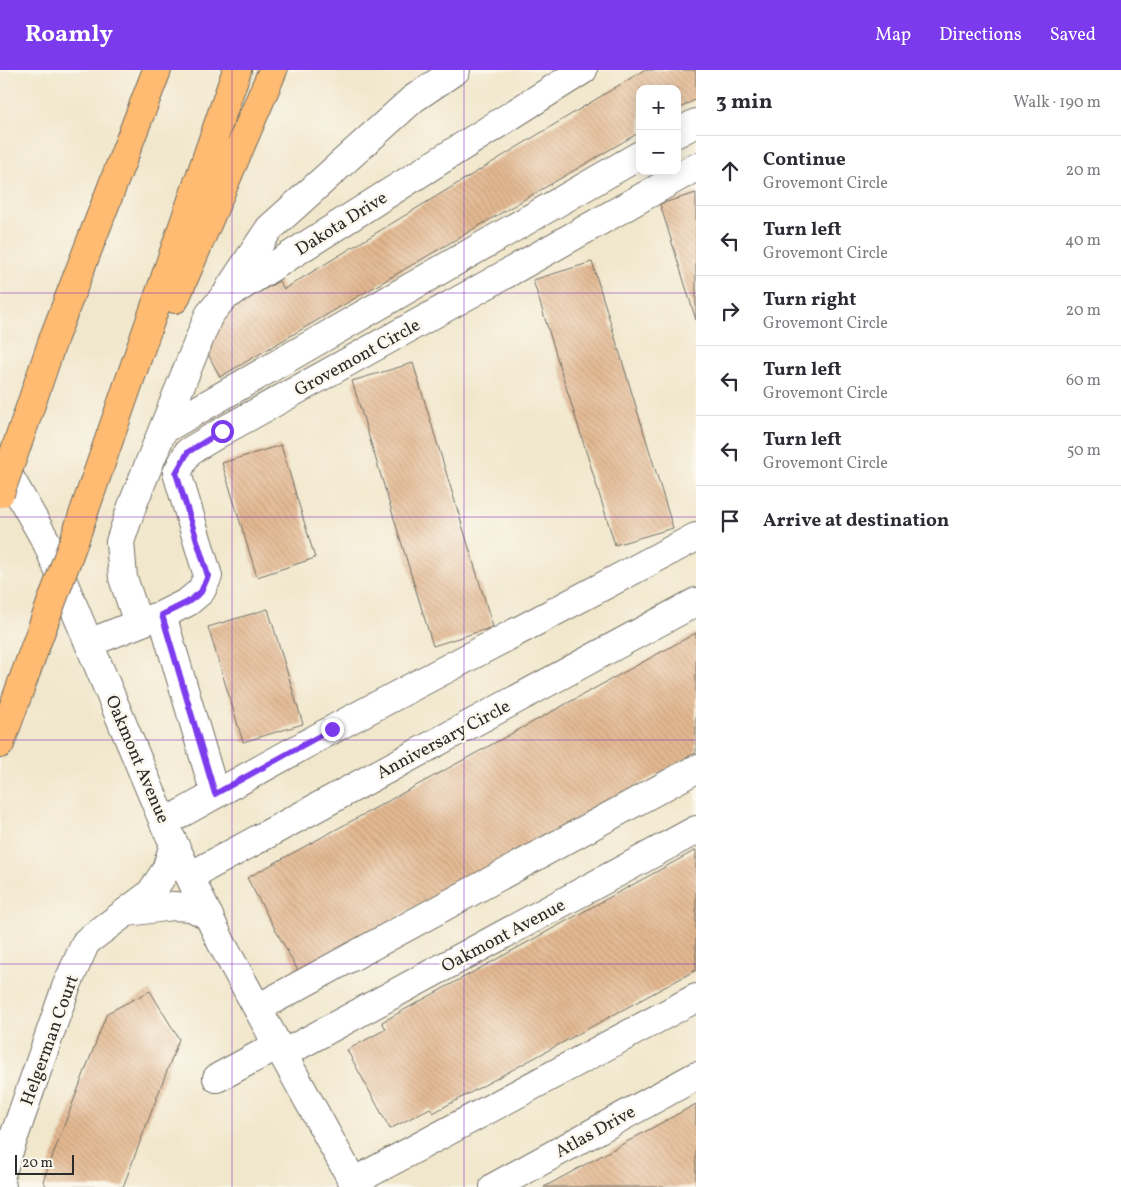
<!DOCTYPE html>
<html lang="en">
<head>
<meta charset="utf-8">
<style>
	body { margin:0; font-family:Vollkorn,serif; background:#f7f7f7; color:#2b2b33 }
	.controls { position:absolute; right:15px; top:15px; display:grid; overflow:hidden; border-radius:10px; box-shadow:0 2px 12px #0003 }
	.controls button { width:45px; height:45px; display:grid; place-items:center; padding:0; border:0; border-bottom:1px solid #e1e1e2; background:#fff; color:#2b2b33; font:25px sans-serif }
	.scale { position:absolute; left:15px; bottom:12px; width:59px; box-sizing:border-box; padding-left:5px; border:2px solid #2b2b2b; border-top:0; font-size:14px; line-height:18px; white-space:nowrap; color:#2b2b2b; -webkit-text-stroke:4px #fbf7ec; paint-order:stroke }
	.stop { position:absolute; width:15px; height:15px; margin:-11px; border:4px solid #7c3aed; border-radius:50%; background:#fff }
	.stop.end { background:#7c3aed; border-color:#fff; box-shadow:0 1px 5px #0008 }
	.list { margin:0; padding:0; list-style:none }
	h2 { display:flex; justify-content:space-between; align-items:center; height:65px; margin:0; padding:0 20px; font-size:21px }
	h2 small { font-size:16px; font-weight:400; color:#7c7c81 }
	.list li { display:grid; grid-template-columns:32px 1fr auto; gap:15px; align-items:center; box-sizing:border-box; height:70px; padding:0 20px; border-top:1px solid #e1e1e2 }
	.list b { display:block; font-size:19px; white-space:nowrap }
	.list p { margin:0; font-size:16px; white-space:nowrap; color:#7c7c81 }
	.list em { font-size:16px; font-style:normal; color:#7c7c81 }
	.icon { flex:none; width:28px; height:28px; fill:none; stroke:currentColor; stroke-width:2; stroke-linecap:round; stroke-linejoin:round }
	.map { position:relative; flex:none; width:696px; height:1117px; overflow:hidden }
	header { display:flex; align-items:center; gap:30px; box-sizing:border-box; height:70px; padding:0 25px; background:#7c3aed; color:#fff }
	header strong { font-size:24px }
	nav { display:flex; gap:28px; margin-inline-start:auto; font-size:18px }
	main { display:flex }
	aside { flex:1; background:#fff }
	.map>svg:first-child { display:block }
	.building { fill:url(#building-back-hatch) }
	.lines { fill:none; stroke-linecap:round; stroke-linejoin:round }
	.minor-casing { stroke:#706d63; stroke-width:30 }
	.highway-casing { stroke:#706d63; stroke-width:30 }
	.minor { stroke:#fff; stroke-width:28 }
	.highway { stroke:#ffbb71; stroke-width:28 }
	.highway-bridge-casing { stroke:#706d63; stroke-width:30; stroke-linecap:butt }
	.highway-bridge { stroke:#ffbb71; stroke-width:28 }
	.route { stroke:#7c3aed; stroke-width:6 }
	.grid { fill:none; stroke:#7b2cbf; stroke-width:1; stroke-opacity:0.55 }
	.labels { text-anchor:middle; stroke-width:5; stroke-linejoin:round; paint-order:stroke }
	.street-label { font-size:18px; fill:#2b2b2b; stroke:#fbf7ec }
</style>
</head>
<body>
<header>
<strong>Roamly</strong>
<nav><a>Map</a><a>Directions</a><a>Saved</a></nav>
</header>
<main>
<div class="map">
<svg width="696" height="1117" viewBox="0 0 696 1117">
	<defs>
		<pattern id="building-back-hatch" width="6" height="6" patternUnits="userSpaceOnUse" patternTransform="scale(1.25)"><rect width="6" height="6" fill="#e3b891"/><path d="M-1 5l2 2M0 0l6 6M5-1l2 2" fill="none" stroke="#c39e7d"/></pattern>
	</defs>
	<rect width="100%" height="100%" fill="#fbf7ec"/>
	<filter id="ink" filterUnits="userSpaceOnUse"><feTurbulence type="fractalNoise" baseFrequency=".02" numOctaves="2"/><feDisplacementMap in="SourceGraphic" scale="10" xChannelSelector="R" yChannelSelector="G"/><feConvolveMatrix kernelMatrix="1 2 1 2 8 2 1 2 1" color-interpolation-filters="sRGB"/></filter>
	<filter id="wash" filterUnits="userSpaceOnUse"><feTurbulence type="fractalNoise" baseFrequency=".0096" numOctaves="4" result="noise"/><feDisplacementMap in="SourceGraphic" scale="20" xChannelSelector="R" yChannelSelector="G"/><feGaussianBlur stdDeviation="1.12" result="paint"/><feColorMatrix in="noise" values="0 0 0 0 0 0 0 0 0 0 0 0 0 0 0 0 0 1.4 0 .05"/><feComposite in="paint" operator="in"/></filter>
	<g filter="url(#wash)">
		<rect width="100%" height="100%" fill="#f1e7cc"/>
		<g id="blocks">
			<g class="building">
				<path d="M644 0H696V29L677 40V19H640V62L220 307 208 284 221 244 279 211 284 219Z"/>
				<path d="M696 123V250L660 134Z"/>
				<path d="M592 192 673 458 615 475 533 210Z"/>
				<path d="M413 293 493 557 433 576 352 311Z"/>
				<path d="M281 375 315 488 257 507 222 393Z"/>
				<path d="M268 539 303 654 243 672 208 557Z"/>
				<path d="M696 563V683L298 901 247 808Z"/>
				<path d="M696 780V900L433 1043 430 1038 390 1059 347 980 386 959 382 952Z"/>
				<path d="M150 921 179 969 123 1117H47L43 1111 107 943Z"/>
				<path d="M696 1034V1117H544Z"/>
			</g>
		</g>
	</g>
	<g filter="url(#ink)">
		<use href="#blocks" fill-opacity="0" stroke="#706d63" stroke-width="1"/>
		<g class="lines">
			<g class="minor-casing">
				<g id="minor">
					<path d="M677 63 696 53"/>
					<path d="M229 219 269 159 413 29 456 0"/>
					<path d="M163 360 640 85"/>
					<path d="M0 390 47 473 164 753 222 874 356 1117"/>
					<path d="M138 553 123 508 120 472 132 436 209 245 223 228 583 0"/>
					<path d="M89 573 155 547"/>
					<path d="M215 724 162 545 188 532 201 521 208 506 177 403 188 382 223 361 490 213 696 97"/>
					<path d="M164 753 344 653 696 467"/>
					<path d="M190 806 696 532"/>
					<path d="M128 842 173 836 191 837 209 846"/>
					<path d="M258 938 696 699"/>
					<path d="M283 984 696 760"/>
					<path d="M217 1008 278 975"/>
					<path d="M353 1112 696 928"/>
					<path d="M2 1117 0 1107 66 917 86 872 150 824 166 800 174 774"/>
					<path d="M494 1117 696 1006"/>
				</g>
			</g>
			<g class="highway-casing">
				<g id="highway">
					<path d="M175 229 273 0"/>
					<path d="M23 358 54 267 157 0"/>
					<path d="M75 468 237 0"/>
					<path d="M0 674 35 577"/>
				</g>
			</g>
			<use href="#minor" class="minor"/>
			<use href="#highway" class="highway"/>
			<g class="highway-bridge-casing">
				<g id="highway-bridge">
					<path d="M0 423 23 358"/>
					<path d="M35 577 75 468"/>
				</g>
			</g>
			<use href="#highway-bridge" class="highway-bridge"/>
		</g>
	</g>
	<g class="lines" filter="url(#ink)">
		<path class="route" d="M222 361 188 382 176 403 208 506 201 522 188 532 162 545 215 724 332 659"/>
	</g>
	<path class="grid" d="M232 0V1117M464 0V1117M0 223H696M0 447H696M0 670H696M0 894H696"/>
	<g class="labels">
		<g class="street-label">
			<text transform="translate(341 153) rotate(-32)" y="6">Dakota Drive</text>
			<text transform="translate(357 287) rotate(-29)" y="6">Grovemont Circle</text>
			<text transform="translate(443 669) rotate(-28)" y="6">Anniversary Circle</text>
			<text transform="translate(138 689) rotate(67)" y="6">Oakmont Avenue</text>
			<text transform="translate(503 865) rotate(-28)" y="6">Oakmont Avenue</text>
			<text transform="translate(49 970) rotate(-70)" y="6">Helgerman Court</text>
			<text transform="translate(595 1061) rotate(-29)" y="6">Atlas Drive</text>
		</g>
	</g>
</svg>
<div class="controls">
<button>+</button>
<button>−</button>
</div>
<div class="scale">20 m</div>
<div class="stop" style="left:222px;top:361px"></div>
<div class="stop end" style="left:332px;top:659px"></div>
</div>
<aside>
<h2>3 min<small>Walk · 190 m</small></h2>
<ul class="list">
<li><svg class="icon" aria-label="ahead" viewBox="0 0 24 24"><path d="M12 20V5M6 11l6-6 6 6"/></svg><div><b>Continue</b><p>Grovemont Circle</p></div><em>20 m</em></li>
<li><svg class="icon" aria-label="left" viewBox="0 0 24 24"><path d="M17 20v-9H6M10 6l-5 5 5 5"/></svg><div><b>Turn left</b><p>Grovemont Circle</p></div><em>40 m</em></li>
<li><svg class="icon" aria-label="right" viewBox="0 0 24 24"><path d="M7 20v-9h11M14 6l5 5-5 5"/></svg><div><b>Turn right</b><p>Grovemont Circle</p></div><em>20 m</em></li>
<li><svg class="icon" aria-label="left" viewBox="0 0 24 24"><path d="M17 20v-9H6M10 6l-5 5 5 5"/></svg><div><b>Turn left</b><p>Grovemont Circle</p></div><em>60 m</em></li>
<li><svg class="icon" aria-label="left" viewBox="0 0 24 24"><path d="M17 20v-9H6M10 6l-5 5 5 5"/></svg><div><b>Turn left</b><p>Grovemont Circle</p></div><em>50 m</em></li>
<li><svg class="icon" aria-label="arrive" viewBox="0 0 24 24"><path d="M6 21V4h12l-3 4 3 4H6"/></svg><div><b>Arrive at destination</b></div></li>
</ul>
</aside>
</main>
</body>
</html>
